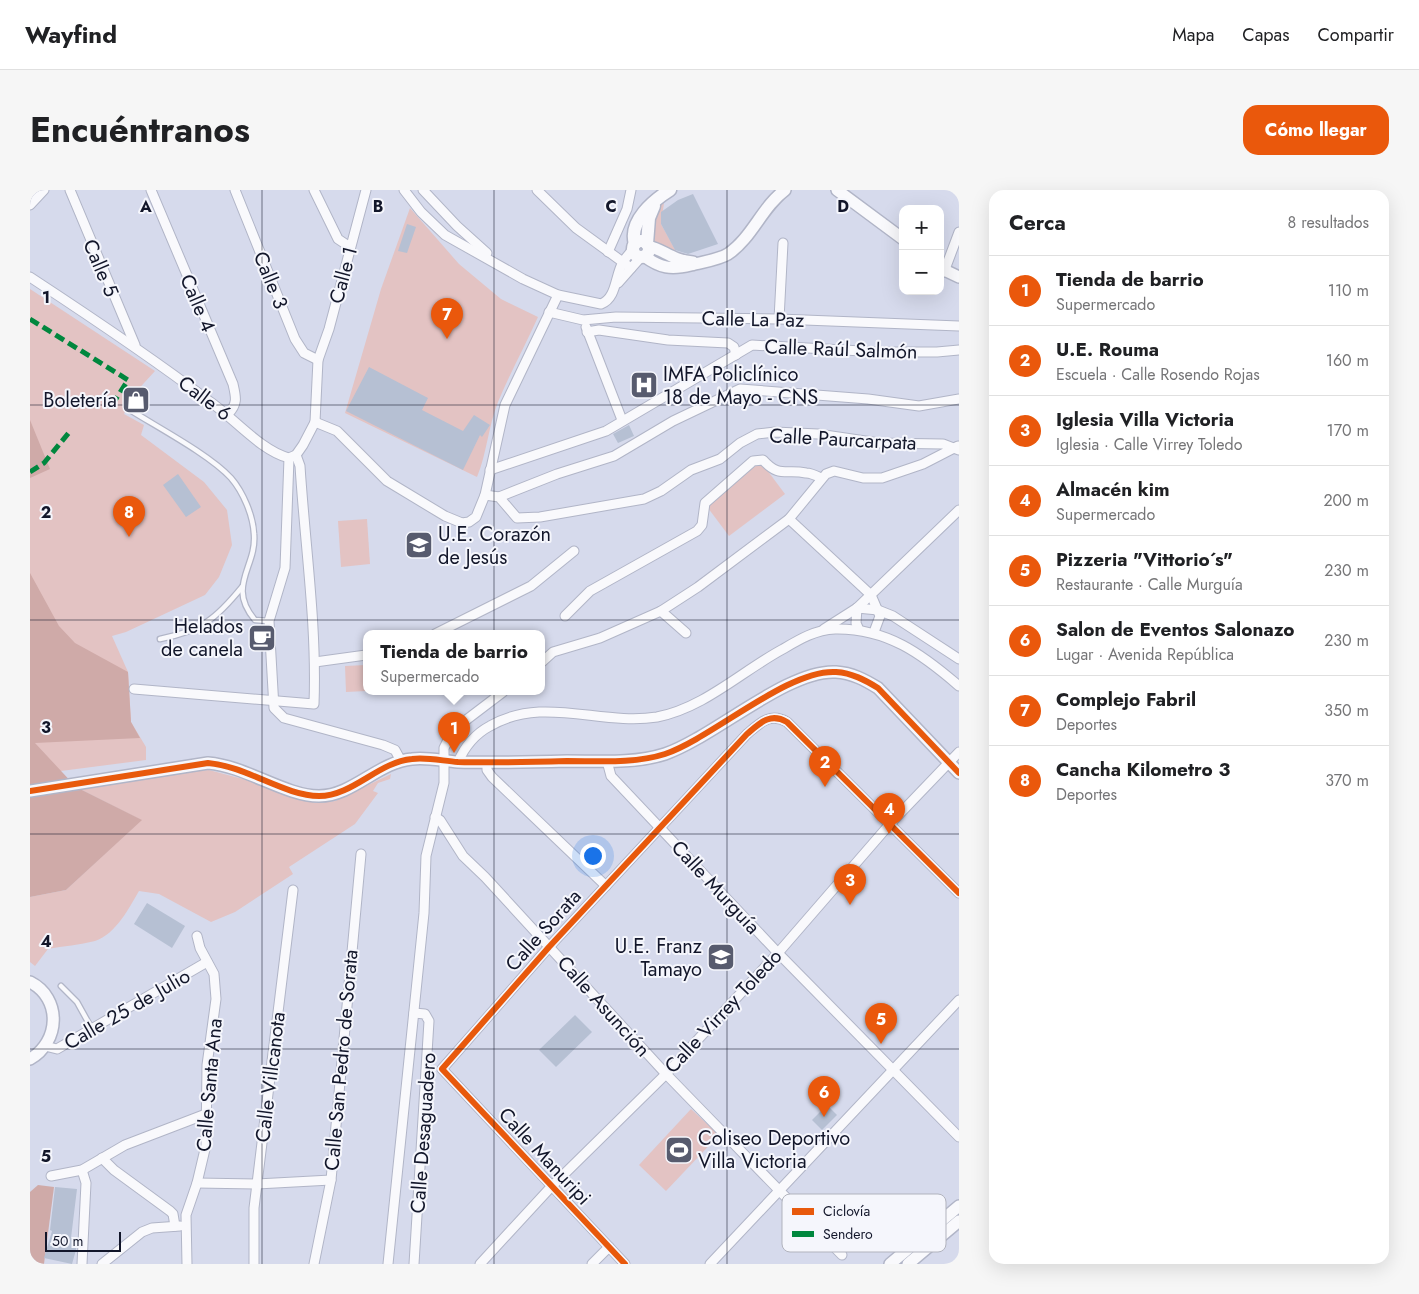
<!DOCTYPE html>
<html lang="es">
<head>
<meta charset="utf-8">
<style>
	body { margin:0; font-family:Jost,sans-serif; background:#f6f6f6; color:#202124 }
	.controls { position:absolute; right:15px; top:15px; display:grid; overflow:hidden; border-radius:10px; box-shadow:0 5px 20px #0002 }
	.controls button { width:45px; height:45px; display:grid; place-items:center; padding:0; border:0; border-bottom:1px solid #e0e0e0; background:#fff; color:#202124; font:25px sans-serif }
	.scale { position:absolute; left:15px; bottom:12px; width:76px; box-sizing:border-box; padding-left:5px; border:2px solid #12162a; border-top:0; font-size:14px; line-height:18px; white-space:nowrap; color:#12162a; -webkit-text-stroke:4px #f5f6fc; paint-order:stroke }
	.you { position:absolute; left:562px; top:665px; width:18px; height:18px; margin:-12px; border:4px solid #fff; border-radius:50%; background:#1a73e8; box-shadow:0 0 0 8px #1a73e833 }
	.badge { display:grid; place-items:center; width:32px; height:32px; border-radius:50%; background:#ea580c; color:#fff; font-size:16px; font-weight:700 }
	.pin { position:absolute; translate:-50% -41px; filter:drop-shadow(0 1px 2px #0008) }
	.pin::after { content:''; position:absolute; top:26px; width:18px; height:15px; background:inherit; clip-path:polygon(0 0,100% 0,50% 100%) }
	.popup { position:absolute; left:333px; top:440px; width:182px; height:65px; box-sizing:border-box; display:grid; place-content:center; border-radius:10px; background:#fff; filter:drop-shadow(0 1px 4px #0005); font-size:16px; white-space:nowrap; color:#757577 }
	.popup b { font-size:19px; color:#202124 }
	.popup::after { content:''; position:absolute; left:50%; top:100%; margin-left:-10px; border:10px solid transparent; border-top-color:#fff }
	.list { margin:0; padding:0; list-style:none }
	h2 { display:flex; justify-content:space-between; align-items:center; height:65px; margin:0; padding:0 20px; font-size:21px }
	h2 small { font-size:16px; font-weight:400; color:#757577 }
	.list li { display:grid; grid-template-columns:32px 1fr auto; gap:15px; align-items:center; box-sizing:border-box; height:70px; padding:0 20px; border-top:1px solid #e0e0e0 }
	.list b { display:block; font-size:19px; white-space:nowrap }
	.list p { margin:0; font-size:16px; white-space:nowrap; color:#757577 }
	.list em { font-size:16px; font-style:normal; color:#757577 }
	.map { position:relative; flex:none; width:929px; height:1074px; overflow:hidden; border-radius:15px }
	header { display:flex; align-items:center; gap:30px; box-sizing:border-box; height:70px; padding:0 25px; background:#fff; border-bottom:1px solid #e0e0e0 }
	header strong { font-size:24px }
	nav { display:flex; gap:28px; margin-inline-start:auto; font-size:18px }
	.intro { display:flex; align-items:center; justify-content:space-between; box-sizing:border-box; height:120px; padding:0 30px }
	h1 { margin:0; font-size:35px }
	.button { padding:12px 22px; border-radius:15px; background:#ea580c; color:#fff; font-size:18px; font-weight:700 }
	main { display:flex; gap:30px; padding:0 30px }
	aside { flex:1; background:#fff; border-radius:15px; box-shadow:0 5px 20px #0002 }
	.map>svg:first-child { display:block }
	.green { fill:#e3c3c3 }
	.forest { fill:#cfaaa8 }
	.building { fill:#b6c0d3 }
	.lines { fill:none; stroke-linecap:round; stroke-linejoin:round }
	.service-casing { stroke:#b1b5c7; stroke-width:7 }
	.minor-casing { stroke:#b1b5c7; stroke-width:11 }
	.tertiary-casing { stroke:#b1b5c7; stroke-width:14 }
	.secondary-casing { stroke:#b1b5c7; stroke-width:15 }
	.service { stroke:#f9f9fc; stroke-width:4.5 }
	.minor { stroke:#f9f9fc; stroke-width:9 }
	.tertiary { stroke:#f9f9fc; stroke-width:11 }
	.secondary { stroke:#f9f9fc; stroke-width:12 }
	.quiet { stroke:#00873e; stroke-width:5; stroke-dasharray:10 5; stroke-linecap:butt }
	.cycleway-casing { stroke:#f5f6fc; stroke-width:9 }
	.cycleway { stroke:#e8590c; stroke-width:6 }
	.grid { fill:none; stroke:#12162a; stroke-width:1; stroke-opacity:0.55 }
	.labels { text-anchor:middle; stroke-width:4; stroke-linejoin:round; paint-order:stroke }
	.street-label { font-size:20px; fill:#12162a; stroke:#f5f6fc }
	.poi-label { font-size:20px; fill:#12162a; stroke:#f5f6fc; text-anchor:start }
	.key { fill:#f5f6fc; stroke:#b1b3bd; stroke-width:1 }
	.key-label { font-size:14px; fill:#12162a }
	.grid-label { font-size:16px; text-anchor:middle; font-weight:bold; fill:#12162a; stroke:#f5f6fc; stroke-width:4; stroke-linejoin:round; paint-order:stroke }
</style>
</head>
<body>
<header>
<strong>Wayfind</strong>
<nav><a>Mapa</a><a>Capas</a><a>Compartir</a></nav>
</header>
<div class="intro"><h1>Encuéntranos</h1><a class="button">Cómo llegar</a></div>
<main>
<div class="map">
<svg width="929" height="1074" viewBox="0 0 929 1074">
	<rect width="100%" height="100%" fill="#d6daec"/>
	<g class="green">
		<path d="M634 13 631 34 648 65 630 59 620 49 623 22Z"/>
		<path d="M380 18 429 74 471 109 508 127C495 156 480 183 468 212 458 237 457 263 447 287L315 223 351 99Z"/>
		<path d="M0 99 125 181 103 205 94 224 114 235 111 245 174 292 197 320 202 355 189 387 175 405 96 442 82 446 98 482 101 532 116 557V570L0 585Z"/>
		<path d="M731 272 755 304 699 346 675 314Z"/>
		<path d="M337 329 340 374 311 377 308 331Z"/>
		<path d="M336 475V501L316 502 315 476Z"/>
		<path d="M179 580 224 592 286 613 305 611 361 584 360 589 348 593 343 601 348 603 325 634 259 677 263 684 205 722 181 732 129 704 109 701C99 718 86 744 65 751 50 755 33 756 18 759L5 776 0 772V707L36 700 111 630 46 597 129 583Z"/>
		<path d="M661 919 689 945 636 1001 609 975Z"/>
	</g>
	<g class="forest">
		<path d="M0 230 20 279 0 288Z"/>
		<path d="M0 383 29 436 45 453 98 482 101 532 110 548 5 553 46 597 112 630 36 700 0 707Z"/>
		<path d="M8 995 24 997 14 1074H0V1002Z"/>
	</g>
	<g class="building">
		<path d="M663 4 688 54 658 64 645 60 631 34V22L648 10Z"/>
		<path d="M377 34 386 37 377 63 368 61Z"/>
		<path d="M339 177 398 208 392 220 433 241 444 225 460 235 452 247 450 245 433 280 316 221Z"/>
		<path d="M599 235 604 246 588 253 583 244Z"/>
		<path d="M148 284 171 317 156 327 133 295Z"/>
		<path d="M117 713 155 736 142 758 104 734Z"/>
		<path d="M545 825 562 842 526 877 509 860Z"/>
		<path d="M797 915 807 925 792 940 782 930Z"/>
		<path d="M25 997 47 999 41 1048 47 1050 46 1060 42 1074 14 1068 22 1041 20 1040Z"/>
	</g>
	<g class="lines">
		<g class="service-casing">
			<g id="service">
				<path d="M97 218C125 236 179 264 201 288 213 302 223 325 224 344 227 377 196 396 225 430L239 431"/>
				<path d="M130 449C171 441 186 429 212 397"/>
				<path d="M31 796 47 812 62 839"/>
			</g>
		</g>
		<g class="minor-casing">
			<g id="minor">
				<path d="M40 0 105 155"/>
				<path d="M121 0 203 194C206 207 208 214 198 224"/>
				<path d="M205 0 265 149 274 163 288 170"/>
				<path d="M284 0 308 49 320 57"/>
				<path d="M374 0 391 22 415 45 493 89 528 105 571 114C587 108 585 85 593 72 596 67 600 63 603 59"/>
				<path d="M393 0 427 36 457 63"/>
				<path d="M507 0 546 38 601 78"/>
				<path d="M0 15 14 0"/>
				<path d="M578 62 597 19 601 0"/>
				<path d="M914 82 929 42"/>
				<path d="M0 87C61 127 121 167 179 211 204 228 231 261 259 268L266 265 273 255 285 232 288 170 299 139 336 0"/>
				<path d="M588 93 611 67"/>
				<path d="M519 122 553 130 586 127 749 129 929 136"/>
				<path d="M749 129 753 53"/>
				<path d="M556 137 592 230"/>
				<path d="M557 142 569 140 638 150 698 153 704 157 706 165"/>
				<path d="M285 232 307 241 357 291 415 326 432 333 439 332 446 327 455 305 475 215 528 105"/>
				<path d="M259 268 255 378 239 431 244 518 254 528 353 555 365 560 371 571"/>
				<path d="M460 280 576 241 722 155 850 162H907L929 160"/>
				<path d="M455 305 469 307 487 328 510 327 614 309 631 301 661 280 690 269 710 253 727 244 745 242 788 244 849 253 913 254 929 260"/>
				<path d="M469 307 527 284 584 266 643 231 710 199 838 209 889 216 929 209"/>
				<path d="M759 329 841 405 850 426 844 442"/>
				<path d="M827 418 848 420 863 426 929 469"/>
				<path d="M827 418 826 433 829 440"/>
				<path d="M631 421 656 443"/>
				<path d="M535 426 560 401 667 341 672 335 675 313 723 271 733 270C749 288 756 279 776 283 781 283 787 286 791 288"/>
				<path d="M794 439 827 418 929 320"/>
				<path d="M405 444 501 396 544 361"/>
				<path d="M285 472 336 465"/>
				<path d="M512 472 523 462 570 448 631 421 668 397 759 329 796 284 804 281 833 288H852L893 274 928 256"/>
				<path d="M104 499 284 514C287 435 275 355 270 276L266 265"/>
				<path d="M577 571 581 586 748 763 929 947"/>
				<path d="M428 572C435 556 445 544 460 536 513 505 570 536 627 527 674 518 712 481 753 459 770 449 785 440 805 439 857 438 892 464 929 496"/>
				<path d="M457 572V580L462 587 576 696"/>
				<path d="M405 627 410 630 433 666 455 687 636 884 812 1065"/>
				<path d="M384 823 395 824 399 831 384 1074"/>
				<path d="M15 856 27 859 177 772"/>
				<path d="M72 968 84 980 140 1021 143 1024 145 1036"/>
				<path d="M21 986 52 980 95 955 176 924"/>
				<path d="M167 993 227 994 301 990"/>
				<path d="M52 1074 56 993 52 980"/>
				<path d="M72 1074 112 1042 122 1038 150 1036"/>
				<path d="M157 1074 156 1025 167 993 176 955 177 875 186 809 184 784 170 758 167 746"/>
				<path d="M224 1074V1018L263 700"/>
				<path d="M284 1074 301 990 331 664"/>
				<path d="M358 1074 394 723 396 666 414 593V558L423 540 473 502"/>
				<path d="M450 1074 521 997 636 884 748 763 859 635 929 562"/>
				<path d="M562 1074 579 1057"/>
				<path d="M595 1074 412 879 519 757 717 544C730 533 740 522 757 532L929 703"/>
				<path d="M680 1074 929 810"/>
			</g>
		</g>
		<g class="tertiary-casing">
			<g id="tertiary">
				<path d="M807 0 873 49"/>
				<path d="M618 56C635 60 641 70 663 72"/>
				<path d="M614 66C630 78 641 80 661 75 672 72 688 70 698 64 722 48 732 17 755 0"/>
				<path d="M910 78 929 87"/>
				<path d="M0 601 178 573C216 576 255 606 289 606 323 606 348 572 382 569 397 567 413 571 428 572 464 573 501 572 537 571 568 571 604 574 635 564 684 547 758 479 806 482 822 483 835 490 848 498L929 583"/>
				<path d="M0 792C32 808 30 852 0 869"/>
				<path d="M860 1074 929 1016"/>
				<path d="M878 1074 929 1031"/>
			</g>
		</g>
		<g class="secondary-casing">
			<g id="secondary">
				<circle cx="611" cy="59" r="8"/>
				<path d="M605 54C598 31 624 10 640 0"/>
				<path d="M617 54 619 28 624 16"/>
			</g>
		</g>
		<use href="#service" class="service"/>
		<use href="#minor" class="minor"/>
		<use href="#tertiary" class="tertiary"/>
		<use href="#secondary" class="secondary"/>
		<g class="quiet">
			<path d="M0 129 98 190 82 215"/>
			<path d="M0 282 14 273 41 240"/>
		</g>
		<g class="cycleway-casing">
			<g id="cycleway">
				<path d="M0 601 178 573C216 576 255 606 289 606 323 606 348 572 382 569 397 567 413 571 428 572 464 573 501 572 537 571 568 571 604 574 635 564 684 547 758 479 806 482 822 483 835 490 848 498L929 583"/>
				<path d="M595 1074 412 879 519 757 717 544C730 533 740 522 757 532L929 703"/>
			</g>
		</g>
		<use href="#cycleway" class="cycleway"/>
	</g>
	<path class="grid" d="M232 0V1074M464 0V1074M697 0V1074M0 215H929M0 430H929M0 644H929M0 859H929"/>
	<defs>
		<g id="hospital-square" transform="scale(1.4375)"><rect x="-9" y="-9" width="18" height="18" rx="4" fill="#575b6e" stroke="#f5f6fc"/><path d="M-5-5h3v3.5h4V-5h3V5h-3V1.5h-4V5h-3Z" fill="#fff"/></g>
		<g id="shop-square" transform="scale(1.4375)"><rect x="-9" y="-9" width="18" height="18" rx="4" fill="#575b6e" stroke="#f5f6fc"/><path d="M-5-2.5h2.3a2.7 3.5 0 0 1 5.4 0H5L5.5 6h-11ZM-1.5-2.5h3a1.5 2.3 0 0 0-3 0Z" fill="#fff"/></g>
		<g id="school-square" transform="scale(1.4375)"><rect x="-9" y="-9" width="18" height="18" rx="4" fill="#575b6e" stroke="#f5f6fc"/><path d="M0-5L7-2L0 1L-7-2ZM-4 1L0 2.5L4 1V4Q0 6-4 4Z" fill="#fff"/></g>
		<g id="cafe-square" transform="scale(1.4375)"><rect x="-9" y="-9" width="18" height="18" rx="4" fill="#575b6e" stroke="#f5f6fc"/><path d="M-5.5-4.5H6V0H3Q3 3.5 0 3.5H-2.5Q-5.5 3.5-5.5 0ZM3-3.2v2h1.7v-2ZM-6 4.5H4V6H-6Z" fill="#fff"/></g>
		<g id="stadium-square" transform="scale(1.4375)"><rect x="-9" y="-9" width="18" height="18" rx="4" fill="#575b6e" stroke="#f5f6fc"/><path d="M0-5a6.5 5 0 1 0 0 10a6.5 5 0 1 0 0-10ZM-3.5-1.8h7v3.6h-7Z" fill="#fff"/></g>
	</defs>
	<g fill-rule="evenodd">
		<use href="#hospital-square" x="614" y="195"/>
		<use href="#shop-square" x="106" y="210"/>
		<use href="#school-square" x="389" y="355"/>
		<use href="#cafe-square" x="232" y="448"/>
		<use href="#school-square" x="691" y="767"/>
		<use href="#stadium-square" x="649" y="960"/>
	</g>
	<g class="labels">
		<g class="street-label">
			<text transform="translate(71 78) rotate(67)" y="7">Calle 5</text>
			<text transform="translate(313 85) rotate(-75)" y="7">Calle 1</text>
			<text transform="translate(241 90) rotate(68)" y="7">Calle 3</text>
			<text transform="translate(168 113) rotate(67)" y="7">Calle 4</text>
			<text transform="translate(723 129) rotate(1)" y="7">Calle La Paz</text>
			<text transform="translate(811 159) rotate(2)" y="7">Calle Raúl Salmón</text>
			<text transform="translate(175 208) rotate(37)" y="7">Calle 6</text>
			<text transform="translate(813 249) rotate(3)" y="7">Calle Paurcarpata</text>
			<text transform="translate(686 697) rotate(47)" y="7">Calle Murguía</text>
			<text transform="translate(513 740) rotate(-48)" y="7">Calle Sorata</text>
			<text transform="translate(574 816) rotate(48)" y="7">Calle Asunción</text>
			<text transform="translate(97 819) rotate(-30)" y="7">Calle 25 de Julio</text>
			<text transform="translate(693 821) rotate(-47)" y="7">Calle Virrey Toledo</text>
			<text transform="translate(311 870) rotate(-85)" y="7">Calle San Pedro de Sorata</text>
			<text transform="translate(240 887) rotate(-83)" y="7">Calle Villcanota</text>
			<text transform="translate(179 895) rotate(-85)" y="7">Calle Santa Ana</text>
			<text transform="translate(393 943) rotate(-86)" y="7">Calle Desaguadero</text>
			<text transform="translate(515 966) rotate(47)" y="7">Calle Manuripi</text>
		</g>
		<g class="poi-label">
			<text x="633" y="191">IMFA Policlínico<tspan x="633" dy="23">18 de Mayo - CNS</tspan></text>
			<text x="87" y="217" text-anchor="end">Boletería</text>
			<text x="408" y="351">U.E. Corazón<tspan x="408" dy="23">de Jesús</tspan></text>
			<text x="213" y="443" text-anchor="end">Helados<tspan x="213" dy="23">de canela</tspan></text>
			<text x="672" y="763" text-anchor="end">U.E. Franz<tspan x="672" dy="23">Tamayo</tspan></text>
			<text x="668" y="955">Coliseo Deportivo<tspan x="668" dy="23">Villa Victoria</tspan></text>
		</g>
	</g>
	<rect x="752" y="1004" width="164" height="58" rx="8" class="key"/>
	<rect x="762" y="1018" width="22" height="7" fill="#e8590c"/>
	<rect x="762" y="1041" width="22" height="6" fill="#00873e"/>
	<g class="key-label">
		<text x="793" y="1026">Ciclovía</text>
		<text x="793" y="1049">Sendero</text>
	</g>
	<g class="grid-label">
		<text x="116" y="22">A</text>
		<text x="348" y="22">B</text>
		<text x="581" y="22">C</text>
		<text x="813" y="22">D</text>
		<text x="16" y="113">1</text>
		<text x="16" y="328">2</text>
		<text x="16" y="543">3</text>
		<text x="16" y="757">4</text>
		<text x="16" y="972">5</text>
	</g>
</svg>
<div class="controls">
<button>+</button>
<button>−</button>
</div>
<div class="scale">50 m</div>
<div class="you"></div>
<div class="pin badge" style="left:424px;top:563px">1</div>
<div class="popup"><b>Tienda de barrio</b>Supermercado</div>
<div class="pin badge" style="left:795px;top:597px">2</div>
<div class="pin badge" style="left:820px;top:715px">3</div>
<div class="pin badge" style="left:859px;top:644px">4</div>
<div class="pin badge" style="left:851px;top:854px">5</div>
<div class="pin badge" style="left:794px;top:927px">6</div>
<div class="pin badge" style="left:417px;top:149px">7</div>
<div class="pin badge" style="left:99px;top:347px">8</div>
</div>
<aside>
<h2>Cerca<small>8 resultados</small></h2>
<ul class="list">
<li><span class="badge">1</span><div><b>Tienda de barrio</b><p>Supermercado</p></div><em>110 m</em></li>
<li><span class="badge">2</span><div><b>U.E. Rouma</b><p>Escuela · Calle Rosendo Rojas</p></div><em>160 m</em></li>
<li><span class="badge">3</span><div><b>Iglesia Villa Victoria</b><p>Iglesia · Calle Virrey Toledo</p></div><em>170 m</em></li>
<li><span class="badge">4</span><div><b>Almacén kim</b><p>Supermercado</p></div><em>200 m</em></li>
<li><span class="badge">5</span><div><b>Pizzeria &quot;Vittorio´s&quot;</b><p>Restaurante · Calle Murguía</p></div><em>230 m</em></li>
<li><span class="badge">6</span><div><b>Salon de Eventos Salonazo</b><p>Lugar · Avenida República</p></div><em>230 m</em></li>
<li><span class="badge">7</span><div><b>Complejo Fabril</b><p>Deportes</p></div><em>350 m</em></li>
<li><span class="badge">8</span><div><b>Cancha Kilometro 3</b><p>Deportes</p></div><em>370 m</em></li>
</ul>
</aside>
</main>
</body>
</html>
